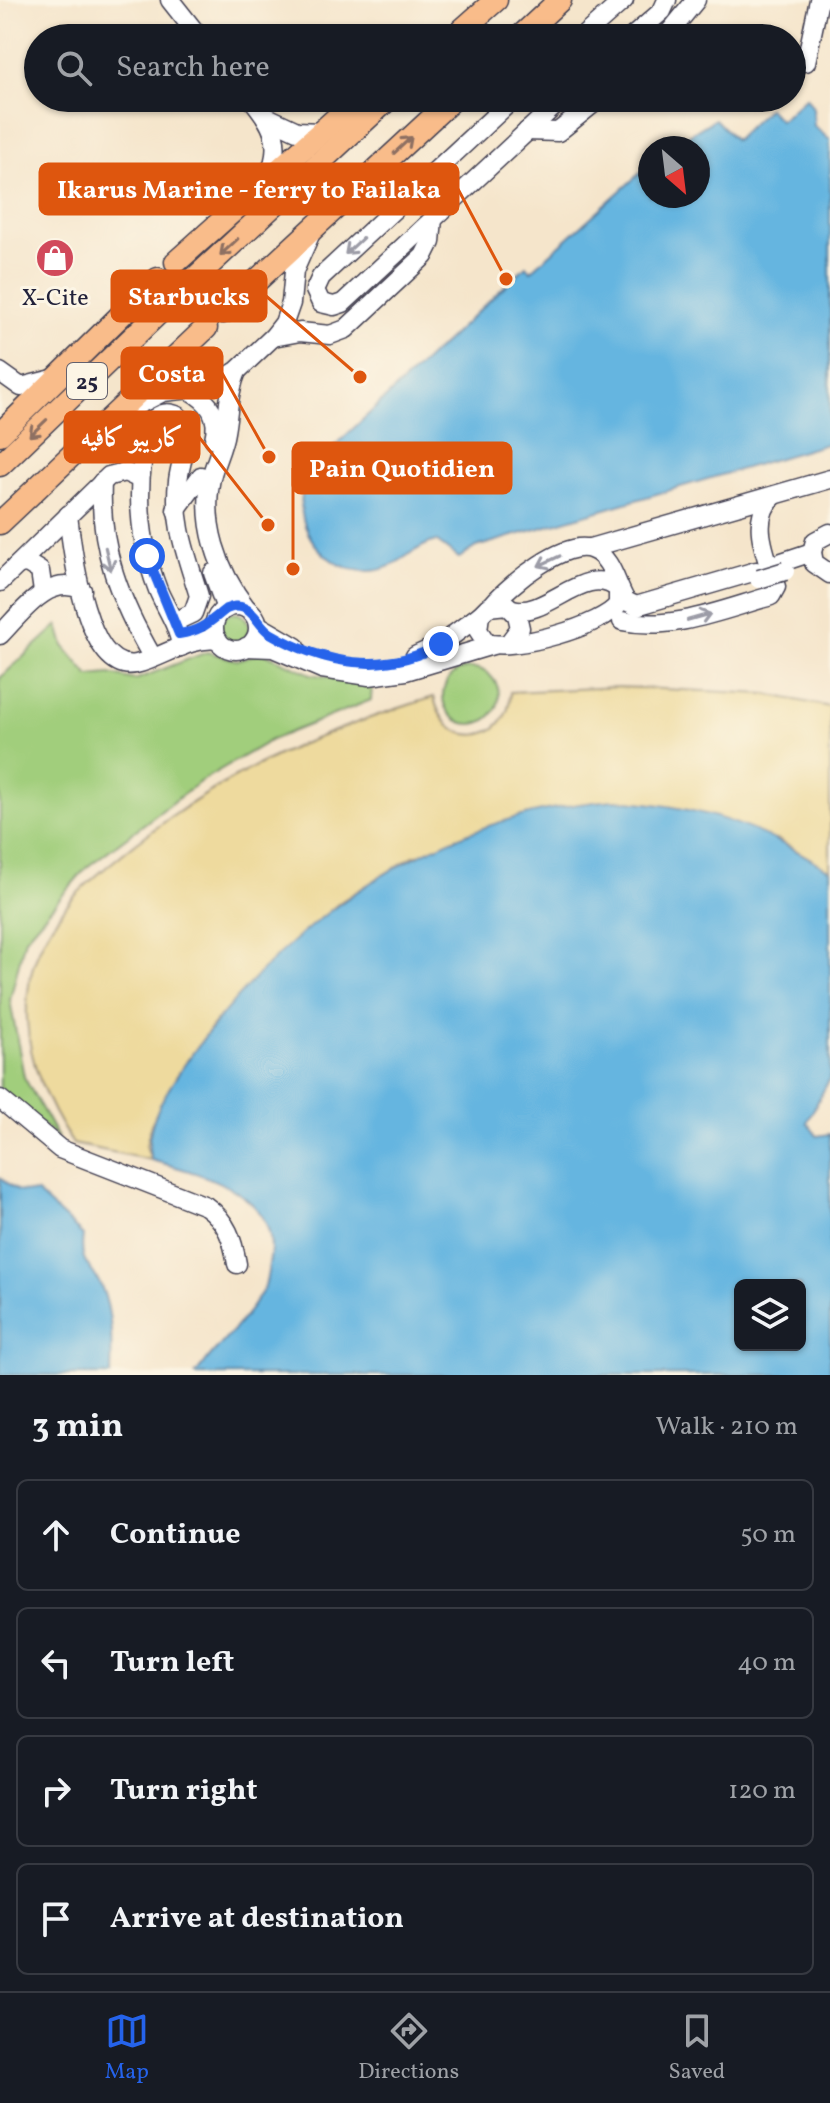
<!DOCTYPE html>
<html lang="en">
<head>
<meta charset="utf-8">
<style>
	body { margin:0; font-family:Vollkorn,Amiri,serif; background:#242831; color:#f1f3f6 }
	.controls { position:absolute; right:24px; bottom:24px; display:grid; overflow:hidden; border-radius:12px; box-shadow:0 2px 6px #0004 }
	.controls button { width:72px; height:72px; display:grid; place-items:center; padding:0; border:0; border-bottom:2px solid #363941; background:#171b24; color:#f1f3f6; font:40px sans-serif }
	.compass { position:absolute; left:638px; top:136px; width:72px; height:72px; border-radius:50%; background:#171b24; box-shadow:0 2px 6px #0004; rotate:152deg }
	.stop { position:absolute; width:24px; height:24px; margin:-18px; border:6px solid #2563eb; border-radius:50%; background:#fff }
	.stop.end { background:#2563eb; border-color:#fff; box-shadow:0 2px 8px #0008 }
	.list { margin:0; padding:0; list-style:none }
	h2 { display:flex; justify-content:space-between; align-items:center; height:104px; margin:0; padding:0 32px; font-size:34px }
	h2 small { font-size:26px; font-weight:400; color:#9ea1a6 }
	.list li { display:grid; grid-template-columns:52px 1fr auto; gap:24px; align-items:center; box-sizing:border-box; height:112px; margin:0 16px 16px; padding:0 16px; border:2px solid #363941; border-radius:12px }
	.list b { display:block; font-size:30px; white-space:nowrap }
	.list em { font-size:26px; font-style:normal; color:#9ea1a6 }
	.icon { flex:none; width:44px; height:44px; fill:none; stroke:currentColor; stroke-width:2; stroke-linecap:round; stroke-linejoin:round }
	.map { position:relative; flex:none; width:830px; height:1375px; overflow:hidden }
	.search { position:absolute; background:#171b24; box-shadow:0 2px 6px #0004; left:24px; right:24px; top:24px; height:88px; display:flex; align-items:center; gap:20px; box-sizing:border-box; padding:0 28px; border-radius:44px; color:#9ea1a6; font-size:30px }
	.sheet { height:616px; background:#171b24 }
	nav { display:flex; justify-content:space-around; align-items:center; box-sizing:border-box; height:112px; border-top:2px solid #363941; background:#171b24; font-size:22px; color:#9ea1a6 }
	nav a { display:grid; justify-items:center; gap:4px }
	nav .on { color:#2563eb }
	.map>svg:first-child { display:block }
	.green { fill:#a1ce7c; stroke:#62785c; stroke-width:2 }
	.sand { fill:#eeda9e; stroke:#887e6c; stroke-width:2 }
	.water { fill:#65b5e0; stroke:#446c8e; stroke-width:2; fill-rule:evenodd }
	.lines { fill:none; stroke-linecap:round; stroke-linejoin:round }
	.minor-casing { stroke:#423f51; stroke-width:21 }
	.major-casing { stroke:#423f51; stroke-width:25 }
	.minor { stroke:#fff; stroke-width:18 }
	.major { stroke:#f9bc8a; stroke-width:22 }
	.minor-bridge-casing { stroke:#423f51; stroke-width:21; stroke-linecap:butt }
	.minor-bridge { stroke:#fff; stroke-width:18 }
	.oneway { stroke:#8e6f62 }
	.oneway2 { stroke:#9c9ca7 }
	.route { stroke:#2563eb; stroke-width:10 }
	.labels { text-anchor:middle; stroke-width:6; stroke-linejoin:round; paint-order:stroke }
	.shield { fill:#fcf5e5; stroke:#63616e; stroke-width:2 }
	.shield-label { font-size:22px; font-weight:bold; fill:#22223b }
	.poi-label { font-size:24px; fill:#22223b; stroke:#fcf5e5 }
	.leader { fill:none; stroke:#de560e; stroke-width:3 }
	.callout-dot { fill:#de560e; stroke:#fcf5e5; stroke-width:3 }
	.callout { fill:#de560e; stroke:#de560e; stroke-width:3 }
	.callout-label { font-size:26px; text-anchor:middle; font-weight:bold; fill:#fff }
</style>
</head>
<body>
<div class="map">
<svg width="830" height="1375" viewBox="0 0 830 1375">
	<rect width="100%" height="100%" fill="#fcf5e5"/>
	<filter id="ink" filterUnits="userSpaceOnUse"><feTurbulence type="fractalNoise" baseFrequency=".0125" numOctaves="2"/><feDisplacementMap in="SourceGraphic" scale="16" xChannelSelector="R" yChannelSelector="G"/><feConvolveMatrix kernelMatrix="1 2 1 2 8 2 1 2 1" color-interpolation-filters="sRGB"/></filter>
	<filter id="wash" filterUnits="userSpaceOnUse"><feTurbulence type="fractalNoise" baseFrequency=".006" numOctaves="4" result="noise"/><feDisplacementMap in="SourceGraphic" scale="32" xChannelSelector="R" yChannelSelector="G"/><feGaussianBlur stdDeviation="1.8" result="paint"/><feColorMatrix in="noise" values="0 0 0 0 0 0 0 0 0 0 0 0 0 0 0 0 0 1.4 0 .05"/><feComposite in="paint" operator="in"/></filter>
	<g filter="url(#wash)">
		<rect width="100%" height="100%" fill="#f5e5cb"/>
		<g class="green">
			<circle cx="234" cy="628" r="15"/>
			<path d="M58 625 64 646 89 676 110 674 135 680 207 652 237 660 262 652 311 674 372 684 371 700 271 740 201 781 87 867 25 938 10 1000 24 1077 58 1138 0 1090V678Z"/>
			<circle cx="471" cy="696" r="28"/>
		</g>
		<path class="sand" d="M619 687 766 694 830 707V870L778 840 415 855 340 902 279 955 213 1025 178 1074 151 1124 146 1146 151 1160 73 1144C21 1066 3 975 72 899 91 878 114 861 136 843 234 767 317 733 434 697 444 750 511 746 510 692Z"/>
		<g class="water">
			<path d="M806 97 813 108 814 126 830 140V443L476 547 459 558 436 541C411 547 397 571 368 571 327 572 293 530 303 490 306 478 315 467 322 458L526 266 531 271 650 164V196H698V148H668L715 119 735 140 768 108 780 121Z"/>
			<path d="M615 800C702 806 755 825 830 870V1078L807 1122 817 1136 830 1134V1375H195C216 1348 247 1319 264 1288 267 1282 268 1272 269 1264 285 1194 202 1174 151 1160 141 1127 169 1087 187 1061 288 917 437 814 615 800ZM800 1285V1345H740V1285Z"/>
			<path d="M0 1178 18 1191 37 1193 83 1235C79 1265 90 1263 101 1286 113 1313 112 1347 111 1375H0Z"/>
		</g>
	</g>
	<g filter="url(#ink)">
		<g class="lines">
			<g class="minor-casing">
				<g id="minor">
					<path d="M170 0 200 38"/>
					<path d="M581 38 624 0"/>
					<path d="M631 38 662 11 667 0"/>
					<path d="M665 38 696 0"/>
					<path d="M806 62 819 0"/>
					<path d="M251 98C273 124 284 144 268 177"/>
					<path d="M514 98 321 277 315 290 321 303 334 306 343 303 563 98"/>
					<path d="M267 117 297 131 320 132"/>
					<path d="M527 131 558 132 600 98"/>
					<path d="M273 337 300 332 330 335 346 329 424 256 431 242 433 218"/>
					<path d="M237 371C228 393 229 410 225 432 223 446 216 460 212 474 200 521 218 572 247 609"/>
					<path d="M0 372 21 387 53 379"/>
					<path d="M189 390C209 401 220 416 214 439"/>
					<path d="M128 410 163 392 199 388 219 382 237 371 273 337 284 323 291 303 294 271 310 235"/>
					<path d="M102 482C99 549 120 601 153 658"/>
					<path d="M176 510 201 476"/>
					<path d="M68 515C72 549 86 674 136 664 163 658 189 636 218 640"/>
					<path d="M830 533 815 541 812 552 814 563 830 574"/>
					<path d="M590 548 830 479"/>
					<path d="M782 562 812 552"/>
					<path d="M19 564 27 563 40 571 43 592"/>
					<path d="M213 573 226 609"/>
					<path d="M0 582 109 476 125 472 140 479"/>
					<path d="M493 604C509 585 567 537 593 550 612 558 616 585 626 601L636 606 756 571"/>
					<circle cx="236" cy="628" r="22"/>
					<path d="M513 609C546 619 586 561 618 589"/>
					<path d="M622 621C673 631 722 610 771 596L776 587C768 559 747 519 774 496"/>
					<path d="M174 622 193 613 199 596C187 556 173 524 178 481 180 461 194 432 178 416 166 410 156 414 149 426 135 481 137 536 158 590 166 609 179 626 181 647"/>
					<path d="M258 625 296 647"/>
					<path d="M0 635C21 614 48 573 82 590"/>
					<path d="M508 644 520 628 517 615 507 605 488 607 480 615 478 630 486 642C509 653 606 625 618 604V589"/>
					<path d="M246 647 273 648 322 669 369 676 406 671 493 645"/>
					<path d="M415 656 441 644 480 615"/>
					<path d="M0 1099 60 1149 206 1206C227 1221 233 1240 237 1264"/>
				</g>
			</g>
			<g class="major-casing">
				<g id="major">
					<path d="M453 38 496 0"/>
					<path d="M519 38 560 0"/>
					<path d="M176 262 359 98"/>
					<path d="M193 280 389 98"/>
					<path d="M223 312 454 98"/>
					<path d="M0 434 158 279"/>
					<path d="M0 465 175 297"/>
					<path d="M0 523 206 328"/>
				</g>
			</g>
			<use href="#minor" class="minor"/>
			<use href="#major" class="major"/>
			<g class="minor-bridge-casing">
				<path id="minor-bridge" d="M759 579 785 571"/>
			</g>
			<use href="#minor-bridge" class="minor-bridge"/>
		</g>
		<defs><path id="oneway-shaft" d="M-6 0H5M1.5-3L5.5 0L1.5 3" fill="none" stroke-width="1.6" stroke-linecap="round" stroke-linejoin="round" transform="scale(2)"/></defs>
		<g class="oneway">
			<use href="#oneway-shaft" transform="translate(403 145) rotate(-43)"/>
			<use href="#oneway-shaft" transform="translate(229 247) rotate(137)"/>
			<use href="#oneway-shaft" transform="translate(38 428) rotate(136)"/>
		</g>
		<g class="oneway2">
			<use href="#oneway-shaft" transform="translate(354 246) rotate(137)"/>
			<use href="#oneway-shaft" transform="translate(108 559) rotate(77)"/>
			<use href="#oneway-shaft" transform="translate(549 561) rotate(155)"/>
			<use href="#oneway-shaft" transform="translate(699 617) rotate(-16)"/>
		</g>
	</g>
	<g class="lines" filter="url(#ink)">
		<path class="route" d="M147 556 179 634C202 631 209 622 226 609 232 607 237 605 244 608 256 613 259 626 270 633 323 664 385 676 441 644"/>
	</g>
	<defs>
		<g id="shop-disc" transform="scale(2)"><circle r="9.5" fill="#d1495b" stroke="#fcf5e5"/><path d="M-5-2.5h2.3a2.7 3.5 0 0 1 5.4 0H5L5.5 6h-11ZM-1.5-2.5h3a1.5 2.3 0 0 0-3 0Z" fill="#fff"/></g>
	</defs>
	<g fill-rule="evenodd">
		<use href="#shop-disc" x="55" y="258"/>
	</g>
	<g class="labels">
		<rect class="shield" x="67" y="363" width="40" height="36" rx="6"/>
		<g class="shield-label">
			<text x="87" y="389">25</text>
		</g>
		<g class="poi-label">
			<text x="55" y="305">X-Cite</text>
		</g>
	</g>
	<path class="leader" d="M506 279L458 189M360 377L266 296M269 457L222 373M268 525L199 437M293 569L293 468"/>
	<g class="callout-dot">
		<circle cx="506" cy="279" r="8"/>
		<circle cx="360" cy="377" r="8"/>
		<circle cx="269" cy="457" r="8"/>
		<circle cx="268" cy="525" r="8"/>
		<circle cx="293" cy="569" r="8"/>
	</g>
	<g class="callout">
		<rect x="40" y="164" width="418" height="50" rx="8"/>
		<rect x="112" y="271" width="154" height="50" rx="8"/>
		<rect x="122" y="348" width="100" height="50" rx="8"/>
		<rect x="65" y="412" width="134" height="50" rx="8"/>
		<rect x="293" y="443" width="218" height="50" rx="8"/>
	</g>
	<g class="callout-label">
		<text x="249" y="198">Ikarus Marine - ferry to Failaka</text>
		<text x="189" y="305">Starbucks</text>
		<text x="172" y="382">Costa</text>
		<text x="132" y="446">كاريبو كافيه</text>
		<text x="402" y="477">Pain Quotidien</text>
	</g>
</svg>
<div class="controls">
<button><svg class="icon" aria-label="layers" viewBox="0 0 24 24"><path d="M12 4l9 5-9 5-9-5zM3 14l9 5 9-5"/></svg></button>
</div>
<svg class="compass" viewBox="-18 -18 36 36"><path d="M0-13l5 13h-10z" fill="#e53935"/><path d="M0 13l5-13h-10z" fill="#9ea1a6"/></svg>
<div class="stop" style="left:147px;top:556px"></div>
<div class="stop end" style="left:441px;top:644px"></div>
<div class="search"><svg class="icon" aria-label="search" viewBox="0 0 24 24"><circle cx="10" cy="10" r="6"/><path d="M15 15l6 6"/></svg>Search here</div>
</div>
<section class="sheet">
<h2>3 min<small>Walk · 210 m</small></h2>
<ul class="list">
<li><svg class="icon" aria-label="ahead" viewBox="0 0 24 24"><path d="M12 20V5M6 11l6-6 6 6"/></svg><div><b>Continue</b></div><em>50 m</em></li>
<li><svg class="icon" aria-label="left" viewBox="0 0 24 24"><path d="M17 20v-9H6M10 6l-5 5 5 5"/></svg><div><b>Turn left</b></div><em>40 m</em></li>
<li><svg class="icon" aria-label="right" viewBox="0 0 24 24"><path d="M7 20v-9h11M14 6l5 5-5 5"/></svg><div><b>Turn right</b></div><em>120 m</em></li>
<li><svg class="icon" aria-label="arrive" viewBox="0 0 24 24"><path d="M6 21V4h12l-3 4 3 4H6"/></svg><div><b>Arrive at destination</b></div></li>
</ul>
</section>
<nav>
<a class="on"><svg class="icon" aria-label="map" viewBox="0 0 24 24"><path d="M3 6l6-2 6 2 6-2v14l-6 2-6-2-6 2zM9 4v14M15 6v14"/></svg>Map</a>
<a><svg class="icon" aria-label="directions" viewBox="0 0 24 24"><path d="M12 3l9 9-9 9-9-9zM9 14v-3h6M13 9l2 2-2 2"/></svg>Directions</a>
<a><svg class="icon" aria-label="saved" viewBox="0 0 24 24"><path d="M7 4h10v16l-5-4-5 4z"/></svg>Saved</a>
</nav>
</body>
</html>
